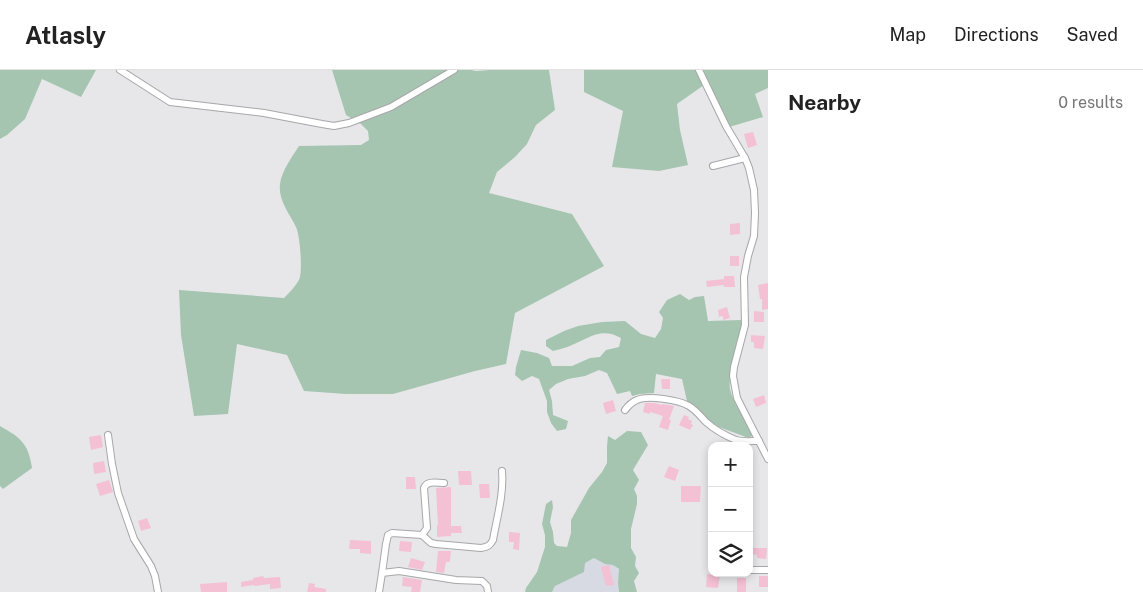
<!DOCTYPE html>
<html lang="en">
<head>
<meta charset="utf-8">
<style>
	body { margin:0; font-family:"Public Sans",sans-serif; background:#f6f6f6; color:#222 }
	.controls { position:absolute; right:15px; bottom:15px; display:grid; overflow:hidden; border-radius:10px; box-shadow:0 2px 8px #0003 }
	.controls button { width:45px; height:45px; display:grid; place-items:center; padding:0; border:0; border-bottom:1px solid #e0e0e0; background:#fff; color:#222; font:25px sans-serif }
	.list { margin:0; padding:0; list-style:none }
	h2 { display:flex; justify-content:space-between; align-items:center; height:65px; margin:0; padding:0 20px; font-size:21px }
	h2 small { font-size:16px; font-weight:400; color:#767676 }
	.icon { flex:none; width:28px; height:28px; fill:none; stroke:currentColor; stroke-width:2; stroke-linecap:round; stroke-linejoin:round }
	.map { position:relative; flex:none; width:768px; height:522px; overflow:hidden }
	header { display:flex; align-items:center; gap:30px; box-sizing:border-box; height:70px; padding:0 25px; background:#fff; border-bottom:1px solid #e0e0e0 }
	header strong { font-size:24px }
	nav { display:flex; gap:28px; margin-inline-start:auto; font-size:18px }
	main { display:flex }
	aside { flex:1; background:#fff }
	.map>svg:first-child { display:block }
	.built { fill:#d7dae2 }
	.green { fill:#a5c5b0 }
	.building { fill:#f4c0d4 }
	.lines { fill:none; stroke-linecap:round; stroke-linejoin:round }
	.street-casing { stroke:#a7a7aa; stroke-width:8 }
	.street { stroke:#fff; stroke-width:6 }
</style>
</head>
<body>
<header>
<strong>Atlasly</strong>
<nav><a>Map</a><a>Directions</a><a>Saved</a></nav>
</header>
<main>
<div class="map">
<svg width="768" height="522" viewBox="0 0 768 522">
	<rect width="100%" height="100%" fill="#e7e7ea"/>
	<path class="built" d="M594 488 605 494H613L619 500 618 513 619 522H552L555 516 585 493Z"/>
	<g class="green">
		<path d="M0 0H96L81 27 42 9 25 49 7 65 0 69Z"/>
		<path d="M332 0H471L476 1 490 0H549L555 40 536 55 527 74 515 87 497 102 489 123 572 144 604 196 515 243 506 294 475 301 393 324H346L304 321 287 285 237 274 228 344 194 346 181 265 179 220 284 228C289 223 295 217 299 210 303 202 300 165 296 157 289 143 278 130 280 114 282 100 292 87 299 76L361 75 369 70 368 61 361 54 346 45Z"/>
		<path d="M584 0H768V18L755 24 763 47 729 57 704 15 677 34 680 60 688 95 659 101 612 97 623 41 584 22Z"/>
		<path d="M680 224 689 230 695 227 704 226 708 251 741 250V258C738 272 728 306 730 319 733 333 746 351 753 364L751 367H746L719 357 711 352 699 340 687 331 682 309 656 304 654 323 640 324 632 326 630 321 617 324 607 303 599 300 585 306 568 309 556 314 549 320 552 331 553 345 568 351 566 359 557 361 551 353 547 342V331L539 309 532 306 522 311 515 305 516 297 521 280 537 283 549 288 552 296H572L590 288 600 287 606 280 619 277 621 268C602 257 590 267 572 275 566 278 559 279 553 281L546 276V270L564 261 578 256 602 252 625 251 641 264 655 268 661 259 663 248 659 242 667 230Z"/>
		<path d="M0 356C21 368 28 373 32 398L3 419 0 416Z"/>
		<path d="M627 361 641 362 648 375 633 400 639 410 634 419 637 426V434L631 459V478L636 487 635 496 639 503 634 511 637 522H619L618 513 619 499 613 495 605 494 594 488 585 493 584 502 555 516 552 522H525L526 518 537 502 545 477V465L542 454 546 434 552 430 553 437 550 452 553 462 554 473 557 476 567 477 571 463V450L589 418 602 402 607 393V376L608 366 615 370Z"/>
	</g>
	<g class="building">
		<path d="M753 62 757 75 748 78 744 64Z"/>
		<path d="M740 153V164L730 165V154Z"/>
		<rect x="730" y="186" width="9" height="10"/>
		<path d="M724 206H734L735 217H724V215L707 217 706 211 724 209Z"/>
		<path d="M768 213V239L762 240V229H760L758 215Z"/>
		<path d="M727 237 730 248 723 250V246L719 247 718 240Z"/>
		<path d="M754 241 764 242V252H754Z"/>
		<path d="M751 265 765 266 763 279 754 278V272H751Z"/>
		<path d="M661 309H670V319H662Z"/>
		<path d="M764 325 766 333 756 337 753 329Z"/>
		<path d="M613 330 616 341 606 344 603 333Z"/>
		<path d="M645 333H655L662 335V334L674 336 669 350H671L668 360 659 357 663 346 650 342V344L643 342Z"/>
		<path d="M684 345 689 347 688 349 692 351 691 354 693 355 690 360 679 355Z"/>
		<path d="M101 365 103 377 91 380 89 367Z"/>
		<path d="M104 391 106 402 94 404 93 393Z"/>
		<path d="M669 396 679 400 675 411 664 407Z"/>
		<path d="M458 401H471L472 415H459Z"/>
		<path d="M406 407H415L416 419H406Z"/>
		<path d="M109 410 113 422 100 426 96 414Z"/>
		<path d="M479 414H489L490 428H480Z"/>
		<path d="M681 416H701L700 432H681Z"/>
		<path d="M451 417V456H461L462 463H451V466L437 467V455H438L436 418Z"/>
		<path d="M147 448 151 458 141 461 138 451Z"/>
		<path d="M509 462 520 463 519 480 513 479 514 472H509Z"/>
		<path d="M350 470 371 471V484L360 483V479H349Z"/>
		<path d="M400 471 412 472 411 482 399 481Z"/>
		<path d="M750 478H767L766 489 757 488V485L750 484Z"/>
		<path d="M438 481H451L450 492H446L444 503 436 502Z"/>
		<path d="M411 488 425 492 422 500 408 497Z"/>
		<path d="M609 495 614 515 606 516 601 497Z"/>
		<path d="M707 504 720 505 718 518 706 517Z"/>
		<path d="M263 506 264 508 280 507 281 518 270 519V514L255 516 254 515 241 517V512L253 510V508Z"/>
		<rect x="759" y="506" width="9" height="11"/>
		<path d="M403 507 422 510 420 522H411L412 517 402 516Z"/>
		<rect x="737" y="508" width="9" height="14"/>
		<path d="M227 512V522H201L200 514Z"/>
		<path d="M309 513 315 514 314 517 326 519V522H307Z"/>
	</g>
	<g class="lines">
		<g class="street-casing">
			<g id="street">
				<path d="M120 0 170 32 264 43 322 54 334 56 349 53 391 37 454 0"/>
				<path d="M699 0 726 56 745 88"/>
				<path d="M713 96 745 88 749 98 754 120 755 143 754 166 748 186 744 207 745 255 734 297 733 306 737 328 768 389"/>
				<path d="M625 340C628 336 632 332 637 330 648 325 679 330 689 336 696 340 701 347 706 352 714 359 726 366 736 370 743 372 752 371 759 371"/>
				<path d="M108 365 112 394 118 423 134 469 151 496 155 506 158 522"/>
				<path d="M422 465 431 473 436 474 481 478C487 477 490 476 493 470 497 447 504 424 502 401"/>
				<path d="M749 500H768"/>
				<path d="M382 503 386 474 388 465 392 463 422 465 427 458 424 418C427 410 437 413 444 413"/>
				<path d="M379 522 382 503 399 501 456 510 482 511 487 516 488 522"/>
			</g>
		</g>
		<use href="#street" class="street"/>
	</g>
</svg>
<div class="controls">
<button>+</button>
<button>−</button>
<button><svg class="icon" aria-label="layers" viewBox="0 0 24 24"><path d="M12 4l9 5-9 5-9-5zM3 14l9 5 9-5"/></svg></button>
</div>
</div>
<aside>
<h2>Nearby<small>0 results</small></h2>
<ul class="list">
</ul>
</aside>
</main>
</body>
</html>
